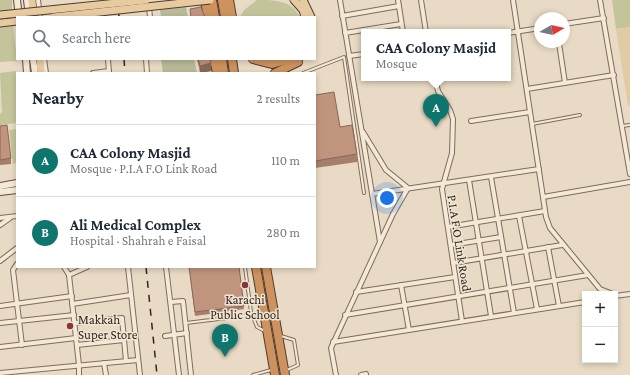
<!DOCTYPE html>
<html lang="en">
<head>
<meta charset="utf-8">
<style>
	body { margin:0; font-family:"Crimson Pro",serif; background:#f2f2f3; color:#1f2937 }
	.controls { position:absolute; right:12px; bottom:12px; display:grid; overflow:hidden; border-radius:0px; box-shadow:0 2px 6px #0003 }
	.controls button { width:36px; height:36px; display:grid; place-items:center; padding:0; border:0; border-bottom:1px solid #e0e1e3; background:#fff; color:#1f2937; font:20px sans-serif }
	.compass { position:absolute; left:534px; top:12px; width:36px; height:36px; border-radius:50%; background:#fff; box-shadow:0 2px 6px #0003; rotate:81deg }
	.you { position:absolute; left:387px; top:198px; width:14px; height:14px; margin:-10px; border:3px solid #fff; border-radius:50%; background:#1a73e8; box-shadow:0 0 0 6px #1a73e833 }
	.badge { display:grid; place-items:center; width:26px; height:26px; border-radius:50%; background:#0f766e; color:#fff; font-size:13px; font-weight:700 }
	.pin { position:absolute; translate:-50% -33px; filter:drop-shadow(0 1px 2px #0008) }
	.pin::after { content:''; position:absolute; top:21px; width:14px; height:12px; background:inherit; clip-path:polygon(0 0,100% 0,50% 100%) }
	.popup { position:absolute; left:361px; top:29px; width:150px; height:52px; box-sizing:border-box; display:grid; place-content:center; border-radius:0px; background:#fff; filter:drop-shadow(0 1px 3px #0005); font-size:13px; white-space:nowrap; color:#747a83 }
	.popup b { font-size:15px; color:#1f2937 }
	.popup::after { content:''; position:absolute; left:50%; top:100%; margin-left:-8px; border:8px solid transparent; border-top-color:#fff }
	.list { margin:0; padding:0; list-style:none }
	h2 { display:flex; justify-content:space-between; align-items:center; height:52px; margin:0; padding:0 16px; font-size:17px }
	h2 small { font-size:13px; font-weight:400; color:#747a83 }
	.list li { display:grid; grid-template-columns:26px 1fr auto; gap:12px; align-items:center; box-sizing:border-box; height:72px; padding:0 16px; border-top:1px solid #e0e1e3 }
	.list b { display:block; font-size:15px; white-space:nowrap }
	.list p { margin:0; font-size:13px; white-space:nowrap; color:#747a83 }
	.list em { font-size:13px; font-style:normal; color:#747a83 }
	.icon { flex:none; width:22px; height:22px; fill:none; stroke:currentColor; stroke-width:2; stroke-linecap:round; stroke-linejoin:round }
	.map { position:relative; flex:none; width:630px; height:375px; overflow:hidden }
	.search { position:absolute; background:#fff; box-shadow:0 2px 6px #0003; left:16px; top:16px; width:300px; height:44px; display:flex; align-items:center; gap:10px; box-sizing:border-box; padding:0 14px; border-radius:0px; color:#747a83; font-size:15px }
	.panel { position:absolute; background:#fff; box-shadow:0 2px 6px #0003; left:16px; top:72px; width:300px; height:196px; border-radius:0px }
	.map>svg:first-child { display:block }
	.green { fill:#c3c499 }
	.sand { fill:#e1cba4 }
	.cemetery { fill:#b9ba97 }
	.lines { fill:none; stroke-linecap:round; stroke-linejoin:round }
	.lane-casing { stroke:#806c5c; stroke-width:4 }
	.street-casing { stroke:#806c5c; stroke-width:6 }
	.secondary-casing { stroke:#624d40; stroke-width:8 }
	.primary-casing { stroke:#4e3b30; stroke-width:9 }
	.highway-casing { stroke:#4e3b30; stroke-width:10 }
	.lane { stroke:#f4e8d6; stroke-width:2 }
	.street { stroke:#f4e8d6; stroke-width:4 }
	.secondary { stroke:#f4e8d6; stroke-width:6 }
	.primary { stroke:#e7caa0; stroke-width:7 }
	.highway { stroke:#cd925e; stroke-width:8 }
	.rail { stroke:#32261f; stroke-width:1.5; stroke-dasharray:7 7; stroke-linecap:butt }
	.primary-bridge-casing { stroke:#4e3b30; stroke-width:9; stroke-linecap:butt }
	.primary-bridge { stroke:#e7caa0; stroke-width:7 }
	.wall { fill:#a67f6c }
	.shaded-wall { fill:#876858 }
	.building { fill:#c1947e; stroke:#876858 }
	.poi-dot { fill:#87343d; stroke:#f0e5d2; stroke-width:1.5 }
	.labels { text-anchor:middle; stroke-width:3; stroke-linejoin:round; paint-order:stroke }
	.street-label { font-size:13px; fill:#32261f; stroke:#f0e5d2 }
	.poi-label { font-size:13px; fill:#32261f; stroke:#f0e5d2 }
</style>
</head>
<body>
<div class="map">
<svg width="630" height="375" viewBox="0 0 630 375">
	<rect width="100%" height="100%" fill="#e8dac4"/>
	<g class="green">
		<path d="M0 0H12V10L0 11Z"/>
		<path d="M257 0C274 0 292 0 300 17H240L244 10Z"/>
		<path d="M612 0H630V27L616 29Z"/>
		<path d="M13 23 17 61 0 62V24Z"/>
		<path d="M16 71 17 123 0 125V114L2 112 0 73Z"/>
		<path d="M17 129V163L13 164 9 130Z"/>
	</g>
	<path class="sand" d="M630 27V105L628 106 616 29Z"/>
	<g class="cemetery">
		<path d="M186 7 188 17H161L160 10Z"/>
		<path d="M161 59H194L197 73H163Z"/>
	</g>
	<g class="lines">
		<g class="lane-casing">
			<g id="lane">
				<path d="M303 73 344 57 364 193"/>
				<path d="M532 124 580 115"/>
				<path d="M622 126 630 125"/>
				<path d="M245 267 251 312 257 327 265 331"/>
				<path d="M186 323 252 315"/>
				<path d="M281 336 294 340 298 365 287 370"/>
				<path d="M253 375 271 370"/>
			</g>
		</g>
		<g class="street-casing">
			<g id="street">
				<path d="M38 0 40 17"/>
				<path d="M340 0 380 242"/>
				<path d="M398 0 403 32"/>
				<path d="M421 0 426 32"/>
				<path d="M513 0 546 217 550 228 600 289 613 294"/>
				<path d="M600 0 630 174"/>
				<path d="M149 7 150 17"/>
				<path d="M342 16 399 6"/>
				<path d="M564 24 604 18"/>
				<path d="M345 33 401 24"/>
				<path d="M508 33 540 28"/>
				<path d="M559 43 565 83"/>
				<path d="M349 56 364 54"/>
				<path d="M44 59 46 73"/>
				<path d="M108 59 109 73"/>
				<path d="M146 59 147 73"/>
				<path d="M93 73 109 71"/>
				<path d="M435 78 438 91 450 110 453 119 452 153 442 189 462 321"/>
				<path d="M527 89 614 75"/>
				<path d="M471 121 530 112"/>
				<path d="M491 177 514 313"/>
				<path d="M469 180 491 316"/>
				<path d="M372 194 539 169"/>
				<path d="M543 197 630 182"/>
				<path d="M519 216 537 309"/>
				<path d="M0 218 17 216"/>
				<path d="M0 225 10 218"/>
				<path d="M448 227 545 211"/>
				<path d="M451 245 501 237"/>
				<path d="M548 247 559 306"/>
				<path d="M0 261 17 248"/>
				<path d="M453 263 562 245"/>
				<path d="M17 264 13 270 22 345"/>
				<path d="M64 267 69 275 79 365V375"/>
				<path d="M128 267 140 375"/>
				<path d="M166 267 179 375"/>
				<path d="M69 275 87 267"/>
				<path d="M401 285 409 330"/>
				<path d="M356 292 455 277"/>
				<path d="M615 296 630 294"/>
				<path d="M171 302 183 301 191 375"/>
				<path d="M72 304 131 295"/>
				<path d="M0 306 72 296"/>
				<path d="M345 315 588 275"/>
				<path d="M0 323 74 315"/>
				<path d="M75 323 122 318 126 361"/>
				<path d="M165 336 187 333"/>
				<path d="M333 342 585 302"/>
				<path d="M77 345 124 340"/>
				<path d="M0 347 76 338"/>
				<path d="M104 363 106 375"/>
				<path d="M0 373 138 360"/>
				<path d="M336 375 331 348 393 214 408 188 386 170 363 132"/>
				<path d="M361 375 366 374"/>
			</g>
		</g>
		<g class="secondary-casing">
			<g id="secondary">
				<path d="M17 0 19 17"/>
				<path d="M27 0 29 17"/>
				<path d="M26 59 27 73"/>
				<path d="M33 59 35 73"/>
				<path d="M0 186 17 183"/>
				<path d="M0 192 17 190"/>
			</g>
		</g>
		<g class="primary-casing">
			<g id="primary">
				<path d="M32 0 33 11"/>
				<path d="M294 0 303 10 305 17"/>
				<path d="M303 0 311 17"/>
				<path d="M0 23 17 21"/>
				<path d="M40 59 41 73"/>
			</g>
		</g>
		<g class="highway-casing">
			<g id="highway">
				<path d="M212 0 215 17"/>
				<path d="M222 0 225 17"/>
				<path d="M229 0 232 17"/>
				<path d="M205 1 208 17"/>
				<path d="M214 59 217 73"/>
				<path d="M222 59 224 73"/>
				<path d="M232 59 234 73"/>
				<path d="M253 59 272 64 289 59"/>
				<path d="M275 73 298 62"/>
				<path d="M256 267 275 375"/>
				<path d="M266 267 285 375"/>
			</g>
		</g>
		<use href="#lane" class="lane"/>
		<use href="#street" class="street"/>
		<use href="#secondary" class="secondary"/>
		<use href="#primary" class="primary"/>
		<use href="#highway" class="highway"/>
		<g class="rail">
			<path d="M118 0 119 17"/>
			<path d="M124 59 125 73"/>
			<path d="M146 267 157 375"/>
		</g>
		<g class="primary-bridge-casing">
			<g id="primary-bridge">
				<path d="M0 15 146 0"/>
				<path d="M54 17 210 0"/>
			</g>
		</g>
		<use href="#primary-bridge" class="primary-bridge"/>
	</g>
	<g class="wall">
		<path d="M197 59H210L211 71 200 73Z"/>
		<path d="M315 95 340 127 357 154V162L315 168Z"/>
		<path d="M0 126 11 158V164L0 165Z"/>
		<path d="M189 267H239L244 309 195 316Z"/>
	</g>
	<path class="shaded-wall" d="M211 63V71L200 73V66Z"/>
	<g class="building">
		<path d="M201 7 204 15 206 17H191L190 9Z"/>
		<path d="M198 59H210L211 63 200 66Z"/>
		<path d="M334 92 340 127 352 125 357 154 315 161V95Z"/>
		<path d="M7 125 11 158 0 160V126Z"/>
		<path d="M189 267H239L244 306 195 312Z"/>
	</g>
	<g class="poi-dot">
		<circle cx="245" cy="285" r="4"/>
		<circle cx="70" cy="326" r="4"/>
	</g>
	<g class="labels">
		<g class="street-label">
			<text transform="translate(460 243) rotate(81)" y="5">P.I.A F.O Link Road</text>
		</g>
		<g class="poi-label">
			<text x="245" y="304">Karachi<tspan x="245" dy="15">Public School</tspan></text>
			<text x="78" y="324" text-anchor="start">Makkah<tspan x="78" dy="15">Super Store</tspan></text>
		</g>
	</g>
</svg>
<div class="controls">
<button>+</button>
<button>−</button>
</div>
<svg class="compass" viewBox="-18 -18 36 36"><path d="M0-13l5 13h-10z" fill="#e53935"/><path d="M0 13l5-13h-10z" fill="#747a83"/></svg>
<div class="you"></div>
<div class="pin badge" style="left:436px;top:127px">A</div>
<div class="popup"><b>CAA Colony Masjid</b>Mosque</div>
<div class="pin badge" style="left:225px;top:357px">B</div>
<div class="search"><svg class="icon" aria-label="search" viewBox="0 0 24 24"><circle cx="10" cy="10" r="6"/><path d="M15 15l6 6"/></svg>Search here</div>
<section class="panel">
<h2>Nearby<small>2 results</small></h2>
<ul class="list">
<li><span class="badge">A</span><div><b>CAA Colony Masjid</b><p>Mosque · P.I.A F.O Link Road</p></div><em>110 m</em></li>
<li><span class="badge">B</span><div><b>Ali Medical Complex</b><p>Hospital · Shahrah e Faisal</p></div><em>280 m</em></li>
</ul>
</section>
</div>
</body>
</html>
